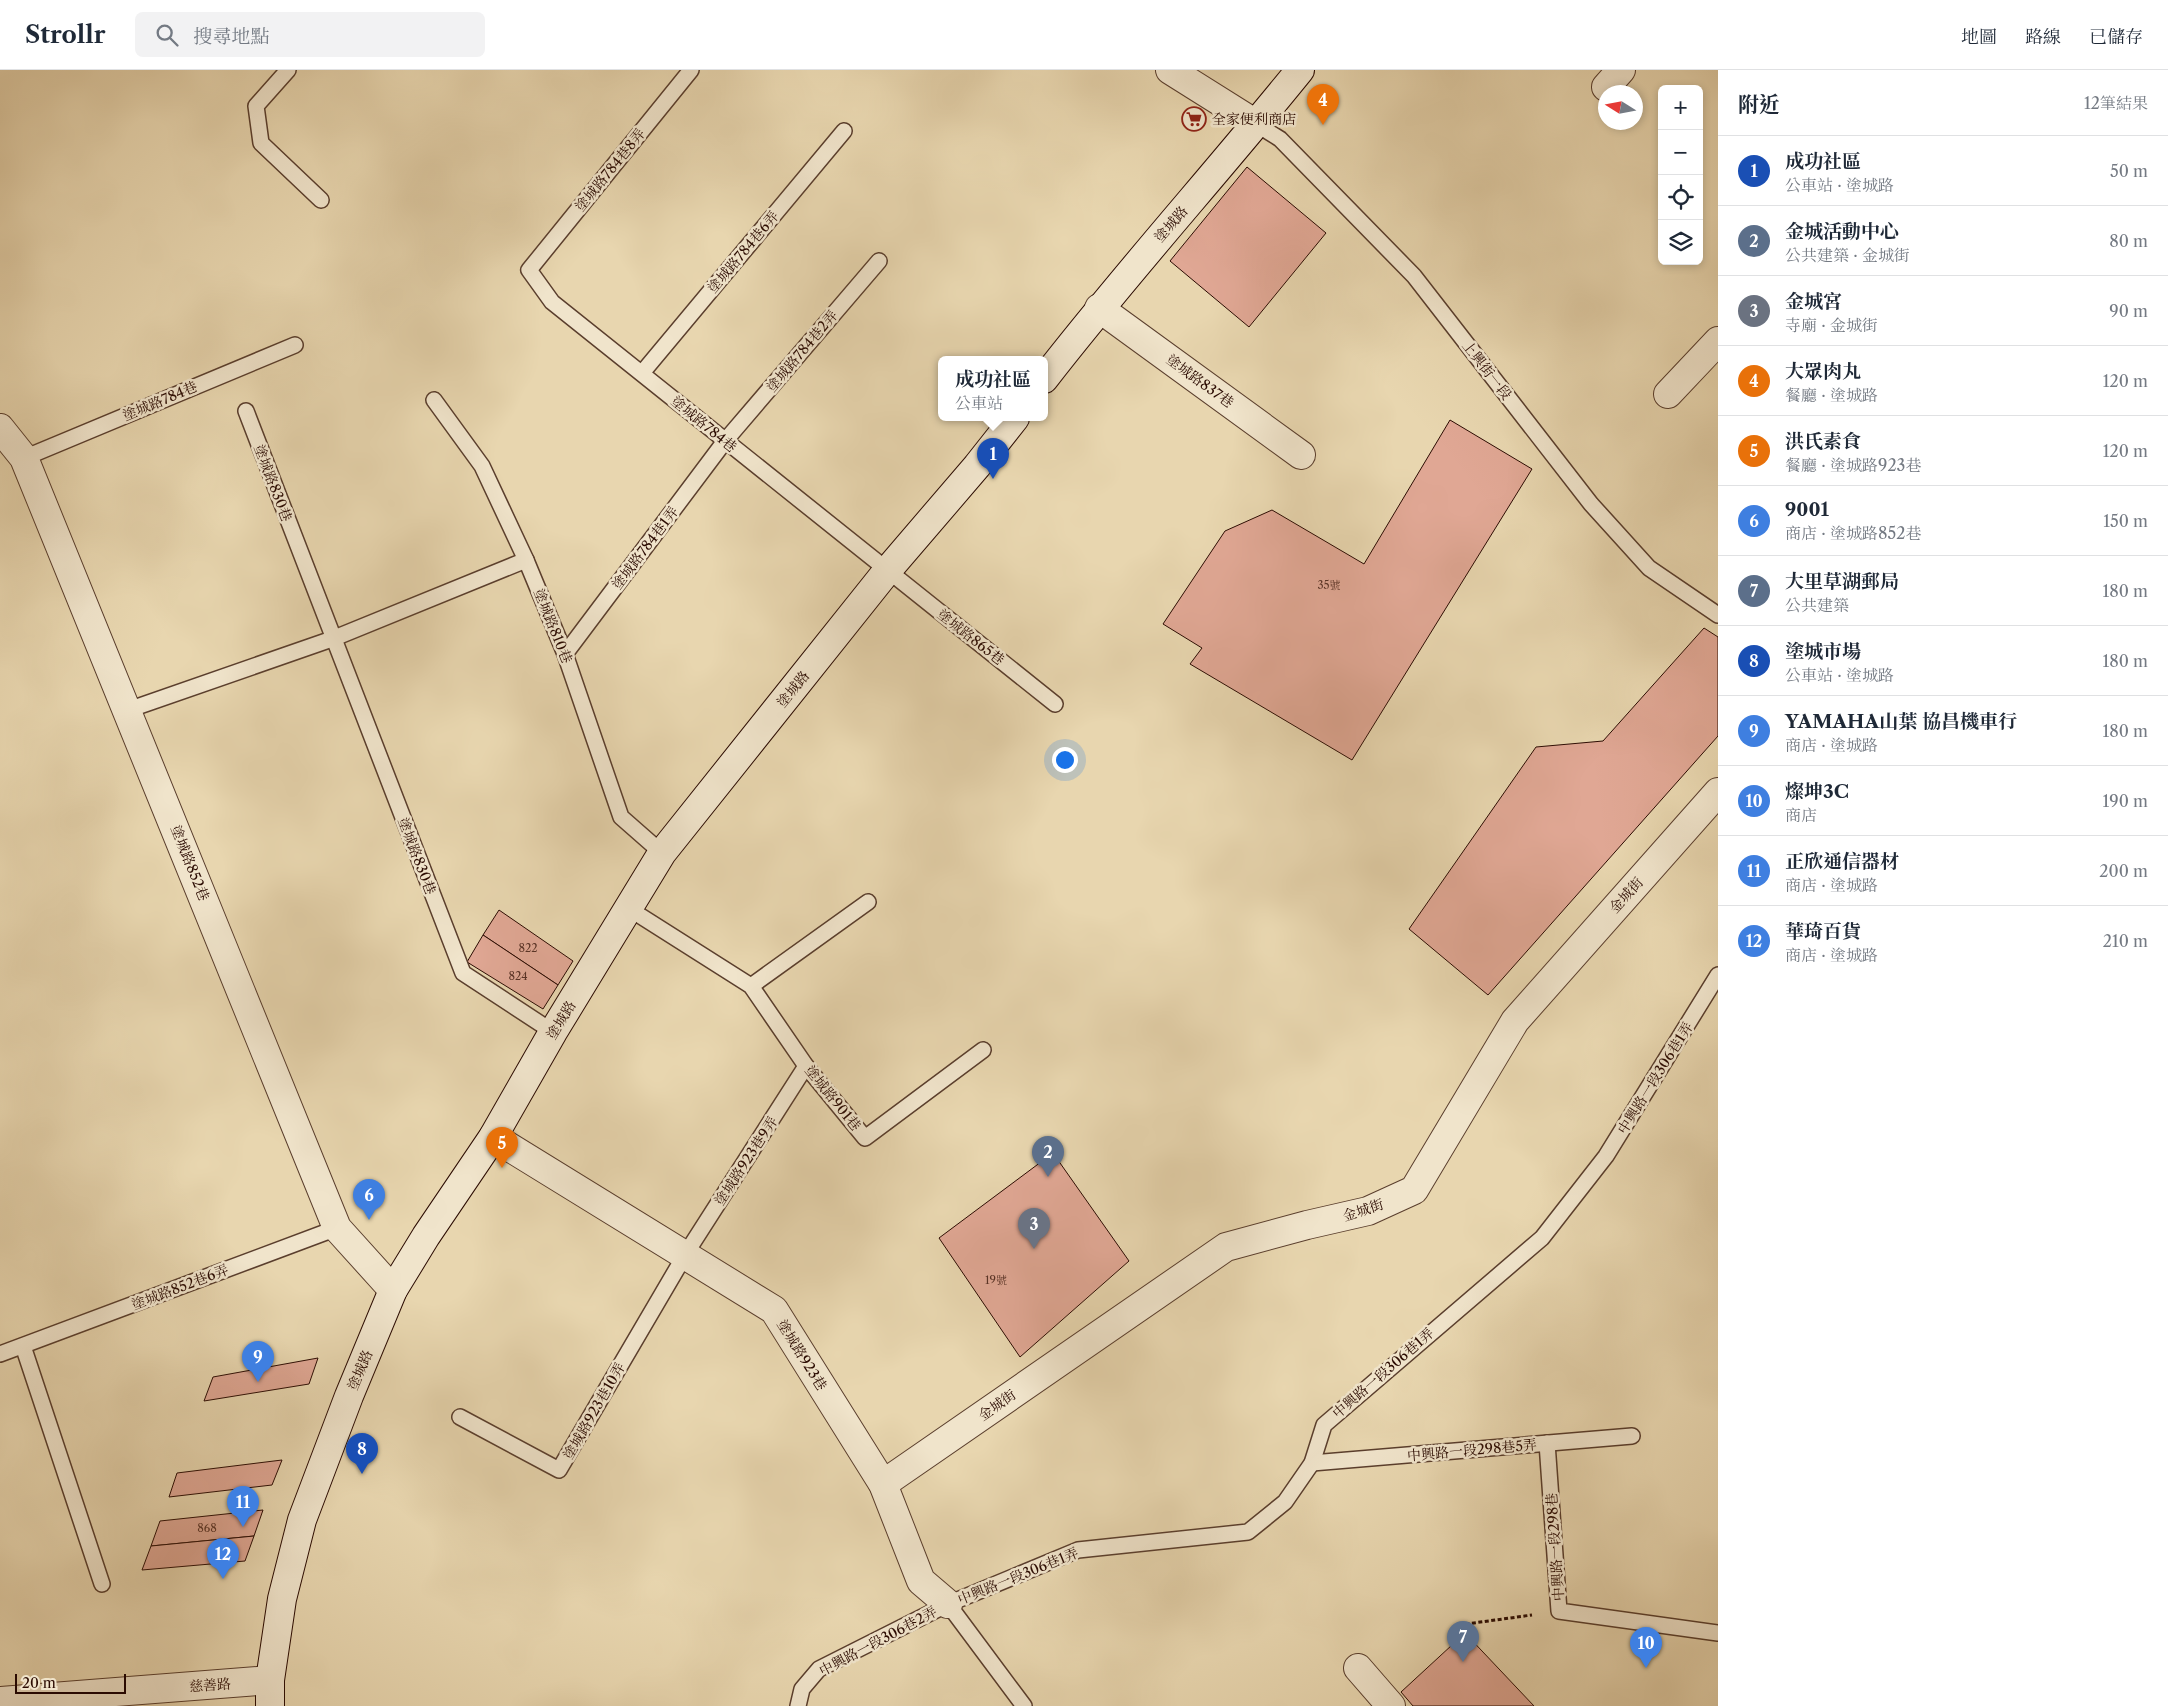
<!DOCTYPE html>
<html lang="zh-TW">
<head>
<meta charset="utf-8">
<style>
	body { margin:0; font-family:"Libre Caslon Text","Noto Serif TC",serif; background:#f2f2f3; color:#1f2937 }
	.controls { position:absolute; right:15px; top:15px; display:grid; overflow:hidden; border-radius:8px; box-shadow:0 2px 8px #0003 }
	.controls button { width:45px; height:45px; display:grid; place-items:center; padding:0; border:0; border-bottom:1px solid #e0e1e3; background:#fff; color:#1f2937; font:25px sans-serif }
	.compass { position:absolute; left:1598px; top:15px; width:45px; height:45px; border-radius:50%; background:#fff; box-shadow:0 2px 8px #0003; rotate:281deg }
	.scale { position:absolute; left:15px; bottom:12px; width:111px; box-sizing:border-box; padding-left:5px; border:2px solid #2b0b02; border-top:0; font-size:14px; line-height:18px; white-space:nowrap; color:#2b0b02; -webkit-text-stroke:4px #f0e4cb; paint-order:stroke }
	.you { position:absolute; left:1064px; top:689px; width:18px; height:18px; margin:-12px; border:4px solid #fff; border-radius:50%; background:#1a73e8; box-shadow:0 0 0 8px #1a73e833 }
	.badge { display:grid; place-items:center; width:32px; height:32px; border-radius:50%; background:#0f766e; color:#fff; font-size:16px; font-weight:700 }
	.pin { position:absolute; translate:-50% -41px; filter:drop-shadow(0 1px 2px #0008) }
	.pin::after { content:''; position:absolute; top:26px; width:18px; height:15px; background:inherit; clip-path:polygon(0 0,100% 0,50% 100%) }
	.popup { position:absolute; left:938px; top:286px; width:110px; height:65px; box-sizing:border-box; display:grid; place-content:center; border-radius:8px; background:#fff; filter:drop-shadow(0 1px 4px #0005); font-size:16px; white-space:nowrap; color:#747a83 }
	.popup b { font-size:19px; color:#1f2937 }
	.popup::after { content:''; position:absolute; left:50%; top:100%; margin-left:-10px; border:10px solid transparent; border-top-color:#fff }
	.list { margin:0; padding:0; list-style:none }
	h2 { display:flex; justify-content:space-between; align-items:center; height:65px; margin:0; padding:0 20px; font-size:21px }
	h2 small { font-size:16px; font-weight:400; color:#747a83 }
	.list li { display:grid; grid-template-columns:32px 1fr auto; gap:15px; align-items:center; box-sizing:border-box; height:70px; padding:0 20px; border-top:1px solid #e0e1e3 }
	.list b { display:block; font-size:19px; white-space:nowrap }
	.list p { margin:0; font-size:16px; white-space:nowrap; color:#747a83 }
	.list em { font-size:16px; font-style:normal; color:#747a83 }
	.icon { flex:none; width:28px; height:28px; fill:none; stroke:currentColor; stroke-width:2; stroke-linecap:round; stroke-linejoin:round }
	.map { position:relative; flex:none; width:1718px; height:1636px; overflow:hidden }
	header { display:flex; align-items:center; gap:30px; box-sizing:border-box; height:70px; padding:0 25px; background:#fff; border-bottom:1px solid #e0e1e3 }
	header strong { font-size:24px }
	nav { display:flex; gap:28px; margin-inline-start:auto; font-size:18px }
	.search { width:350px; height:45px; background:#f2f2f3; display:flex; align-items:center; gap:12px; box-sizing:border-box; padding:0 18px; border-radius:8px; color:#747a83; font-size:19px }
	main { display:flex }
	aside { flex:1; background:#fff }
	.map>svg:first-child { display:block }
	.building { fill:#e0a794; stroke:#2b0b02 }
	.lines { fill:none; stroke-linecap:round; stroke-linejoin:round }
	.lane-casing { stroke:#5a3e2d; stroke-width:18 }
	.street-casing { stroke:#5a3e2d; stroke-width:30 }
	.secondary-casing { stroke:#2b0b02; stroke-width:30 }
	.path { stroke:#2b0b02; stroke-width:3; stroke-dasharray:4 2.5; stroke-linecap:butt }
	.lane { stroke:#f0e4cb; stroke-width:15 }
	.street { stroke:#f0e4cb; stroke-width:28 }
	.secondary { stroke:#f0e4cb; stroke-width:28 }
	.labels { text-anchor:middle; stroke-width:5; stroke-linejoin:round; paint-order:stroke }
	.number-label { font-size:11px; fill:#583226 }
	.poi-label { font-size:14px; fill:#2b0b02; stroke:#f0e4cb; text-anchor:start }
	.street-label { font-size:14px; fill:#2b0b02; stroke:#f0e4cb }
</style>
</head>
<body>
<header>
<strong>Strollr</strong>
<div class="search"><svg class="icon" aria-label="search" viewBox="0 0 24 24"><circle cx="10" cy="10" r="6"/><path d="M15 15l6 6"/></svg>搜尋地點</div>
<nav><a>地圖</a><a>路線</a><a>已儲存</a></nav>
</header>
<main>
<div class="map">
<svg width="1718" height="1636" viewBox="0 0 1718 1636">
	<rect width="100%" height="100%" fill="#e8d6af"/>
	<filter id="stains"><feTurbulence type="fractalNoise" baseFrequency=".004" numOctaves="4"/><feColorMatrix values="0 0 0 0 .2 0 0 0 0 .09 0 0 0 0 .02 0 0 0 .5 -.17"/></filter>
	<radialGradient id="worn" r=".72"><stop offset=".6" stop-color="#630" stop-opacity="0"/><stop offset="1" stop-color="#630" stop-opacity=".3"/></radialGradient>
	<g class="building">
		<path d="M1247 97 1326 163 1249 257 1170 191Z"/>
		<path d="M1450 350 1532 399 1352 690 1190 594 1202 578 1163 554 1225 461 1272 440 1364 494Z"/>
		<path d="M1704 558 1718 567V666L1488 925 1409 859 1536 677 1603 671Z"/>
		<path d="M499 840 573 891 558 915 483 865Z"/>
		<path d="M483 865 558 915 543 939 467 892Z"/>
		<path d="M1053 1083 1129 1191 1020 1287 939 1168Z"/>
		<path d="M318 1288 309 1314 204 1331 213 1307Z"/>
		<path d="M282 1390 272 1415 169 1427 177 1403Z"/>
		<path d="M263 1440 254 1466 151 1476 160 1451Z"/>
		<path d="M254 1466 245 1491 142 1500 151 1476Z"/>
		<path d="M1465 1563 1534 1636H1413L1401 1622Z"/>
	</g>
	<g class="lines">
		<g class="lane-casing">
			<g id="lane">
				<path d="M288 0 256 36 261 73 321 130"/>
				<path d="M691 0 529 200 552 232 1055 634"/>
				<path d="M1256 54 1280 69 1414 206 1591 434 1649 498 1718 545"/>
				<path d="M642 303 844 61"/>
				<path d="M434 330 482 396 526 490 565 584 621 747 662 783"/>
				<path d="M246 341 463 903 553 962"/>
				<path d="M24 388 295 275"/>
				<path d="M565 584 725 371 879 191"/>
				<path d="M128 640 332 569 526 490"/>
				<path d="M628 838 751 916 806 996 865 1068 983 980"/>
				<path d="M751 916 868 832"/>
				<path d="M23 1276 102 1514"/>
				<path d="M0 1284 337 1158"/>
				<path d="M460 1347 559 1400 685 1185 806 996"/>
				<path d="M1547 1373 1559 1541 1718 1563"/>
				<path d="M1312 1393 1632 1366"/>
				<path d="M948 1534 1024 1636"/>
				<path d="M798 1636 802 1619 819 1599 948 1534 1078 1480 1248 1462 1285 1432 1312 1393 1324 1355 1542 1168 1606 1086 1718 905"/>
			</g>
		</g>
		<g class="street-casing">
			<g id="street">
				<path d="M1170 0 1256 54"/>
				<path d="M1606 17 1621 0"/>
				<path d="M1099 238 1301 385"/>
				<path d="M1668 324 1718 271"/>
				<path d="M0 358 24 388 337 1158 393 1220"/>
				<path d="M493 1067 774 1240 883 1414 921 1511 948 1534"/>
				<path d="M883 1414 1226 1177 1307 1155 1368 1141 1414 1120 1515 951 1718 722"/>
				<path d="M1358 1598 1391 1636"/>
				<path d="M0 1631 270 1610"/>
			</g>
		</g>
		<g class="secondary-casing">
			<g id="secondary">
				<path d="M1044 309C1126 203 1216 104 1300 0"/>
				<path d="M270 1636V1610L282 1529 302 1450 349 1326 393 1220 426 1166 493 1067 553 962 662 783 887 501 977 396 1015 348"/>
			</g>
		</g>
		<path class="path" d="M1459 1555 1532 1545"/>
		<use href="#lane" class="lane"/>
		<use href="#street" class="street"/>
		<use href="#secondary" class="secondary"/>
	</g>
	<defs>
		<g id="supermarket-ring" transform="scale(1.25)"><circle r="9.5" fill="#f0e4cb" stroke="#8f2418" stroke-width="1.5"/><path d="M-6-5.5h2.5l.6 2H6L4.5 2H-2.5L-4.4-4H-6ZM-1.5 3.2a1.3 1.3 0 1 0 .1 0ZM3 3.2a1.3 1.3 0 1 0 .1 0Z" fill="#8f2418"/></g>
	</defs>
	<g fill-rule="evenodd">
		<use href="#supermarket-ring" x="1194" y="49"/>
	</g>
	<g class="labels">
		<g class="number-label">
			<text x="1329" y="519">35號</text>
			<text x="528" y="882">822</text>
			<text x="518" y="910">824</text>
			<text x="996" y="1214">19號</text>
			<text x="207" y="1462">868</text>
		</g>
		<g class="poi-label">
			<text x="1212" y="54">全家便利商店</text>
		</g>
		<g class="street-label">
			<text transform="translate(610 100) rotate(-51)" y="5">塗城路784巷8弄</text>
			<text transform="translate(1171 154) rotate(-49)" y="5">塗城路</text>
			<text transform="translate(743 182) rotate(-50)" y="5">塗城路784巷6弄</text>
			<text transform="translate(802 281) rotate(-50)" y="5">塗城路784巷2弄</text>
			<text transform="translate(1487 300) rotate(52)" y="5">上興街一段</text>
			<text transform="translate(1200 311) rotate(36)" y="5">塗城路837巷</text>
			<text transform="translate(160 331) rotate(-23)" y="5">塗城路784巷</text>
			<text transform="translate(704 354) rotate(39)" y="5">塗城路784巷</text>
			<text transform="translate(273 413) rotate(69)" y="5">塗城路830巷</text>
			<text transform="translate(645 478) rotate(-53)" y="5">塗城路784巷1弄</text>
			<text transform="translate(553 556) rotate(68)" y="5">塗城路810巷</text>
			<text transform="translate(971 567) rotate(38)" y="5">塗城路865巷</text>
			<text transform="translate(793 619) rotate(-51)" y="5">塗城路</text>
			<text transform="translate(417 786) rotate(69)" y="5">塗城路830巷</text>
			<text transform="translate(190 793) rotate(68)" y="5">塗城路852巷</text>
			<text transform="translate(1626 825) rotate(-48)" y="5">金城街</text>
			<text transform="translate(561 950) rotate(-59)" y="5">塗城路</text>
			<text transform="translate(1655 1008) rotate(-58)" y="5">中興路一段306巷1弄</text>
			<text transform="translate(833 1028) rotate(51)" y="5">塗城路901巷</text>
			<text transform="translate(746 1091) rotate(-57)" y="5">塗城路923巷9弄</text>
			<text transform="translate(1363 1140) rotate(-18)" y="5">金城街</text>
			<text transform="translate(180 1217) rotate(-21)" y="5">塗城路852巷6弄</text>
			<text transform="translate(802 1285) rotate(58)" y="5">塗城路923巷</text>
			<text transform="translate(360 1300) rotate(-67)" y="5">塗城路</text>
			<text transform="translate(1383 1303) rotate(-41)" y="5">中興路一段306巷1弄</text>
			<text transform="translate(997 1335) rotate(-35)" y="5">金城街</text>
			<text transform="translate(594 1341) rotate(-60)" y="5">塗城路923巷10弄</text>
			<text transform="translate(1472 1380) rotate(-5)" y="5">中興路一段298巷5弄</text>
			<text transform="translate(1555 1477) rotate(-94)" y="5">中興路一段298巷</text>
			<text transform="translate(1018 1506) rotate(-22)" y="5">中興路一段306巷1弄</text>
			<text transform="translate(878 1571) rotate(-28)" y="5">中興路一段306巷2弄</text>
			<text transform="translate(210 1615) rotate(-4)" y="5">慈善路</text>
		</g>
	</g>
	<rect width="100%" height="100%" filter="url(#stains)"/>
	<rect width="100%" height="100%" fill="url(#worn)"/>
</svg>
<div class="controls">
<button>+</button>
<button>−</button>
<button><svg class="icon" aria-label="locate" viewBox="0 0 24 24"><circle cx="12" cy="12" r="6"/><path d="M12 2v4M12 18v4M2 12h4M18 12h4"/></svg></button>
<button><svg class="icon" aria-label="layers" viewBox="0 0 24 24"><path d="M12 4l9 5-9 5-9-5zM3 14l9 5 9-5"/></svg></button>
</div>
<svg class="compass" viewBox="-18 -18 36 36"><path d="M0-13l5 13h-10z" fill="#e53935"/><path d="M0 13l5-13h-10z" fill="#747a83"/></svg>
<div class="scale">20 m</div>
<div class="you"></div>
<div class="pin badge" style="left:993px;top:409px;background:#1a4fb4">1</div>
<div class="popup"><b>成功社區</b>公車站</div>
<div class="pin badge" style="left:1048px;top:1107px;background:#5c6f8a">2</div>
<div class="pin badge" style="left:1034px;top:1179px;background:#6b7280">3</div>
<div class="pin badge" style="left:1323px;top:55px;background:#e8710a">4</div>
<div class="pin badge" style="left:502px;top:1098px;background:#e8710a">5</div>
<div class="pin badge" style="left:369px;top:1150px;background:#3f7fe0">6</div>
<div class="pin badge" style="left:1463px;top:1592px;background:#5c6f8a">7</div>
<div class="pin badge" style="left:362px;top:1404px;background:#1a4fb4">8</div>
<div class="pin badge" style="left:258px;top:1312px;background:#3f7fe0">9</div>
<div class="pin badge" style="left:1646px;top:1598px;background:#3f7fe0">10</div>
<div class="pin badge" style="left:243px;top:1457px;background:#3f7fe0">11</div>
<div class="pin badge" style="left:223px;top:1509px;background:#3f7fe0">12</div>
</div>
<aside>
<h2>附近<small>12筆結果</small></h2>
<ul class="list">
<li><span class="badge" style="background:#1a4fb4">1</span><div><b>成功社區</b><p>公車站 · 塗城路</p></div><em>50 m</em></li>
<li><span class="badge" style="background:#5c6f8a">2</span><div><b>金城活動中心</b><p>公共建築 · 金城街</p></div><em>80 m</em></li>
<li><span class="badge" style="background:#6b7280">3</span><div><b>金城宮</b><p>寺廟 · 金城街</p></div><em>90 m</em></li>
<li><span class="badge" style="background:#e8710a">4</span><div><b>大眾肉丸</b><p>餐廳 · 塗城路</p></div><em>120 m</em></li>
<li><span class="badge" style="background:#e8710a">5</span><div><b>洪氏素食</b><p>餐廳 · 塗城路923巷</p></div><em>120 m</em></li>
<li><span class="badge" style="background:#3f7fe0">6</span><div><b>9001</b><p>商店 · 塗城路852巷</p></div><em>150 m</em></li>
<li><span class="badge" style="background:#5c6f8a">7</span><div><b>大里草湖郵局</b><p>公共建築</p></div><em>180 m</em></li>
<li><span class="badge" style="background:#1a4fb4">8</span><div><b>塗城市場</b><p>公車站 · 塗城路</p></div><em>180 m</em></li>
<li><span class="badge" style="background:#3f7fe0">9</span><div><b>YAMAHA山葉 協昌機車行</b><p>商店 · 塗城路</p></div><em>180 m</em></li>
<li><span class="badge" style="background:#3f7fe0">10</span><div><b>燦坤3C</b><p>商店</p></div><em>190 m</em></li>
<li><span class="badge" style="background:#3f7fe0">11</span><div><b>正欣通信器材</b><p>商店 · 塗城路</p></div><em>200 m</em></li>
<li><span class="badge" style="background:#3f7fe0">12</span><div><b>華琦百貨</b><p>商店 · 塗城路</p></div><em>210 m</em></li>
</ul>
</aside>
</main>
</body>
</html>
